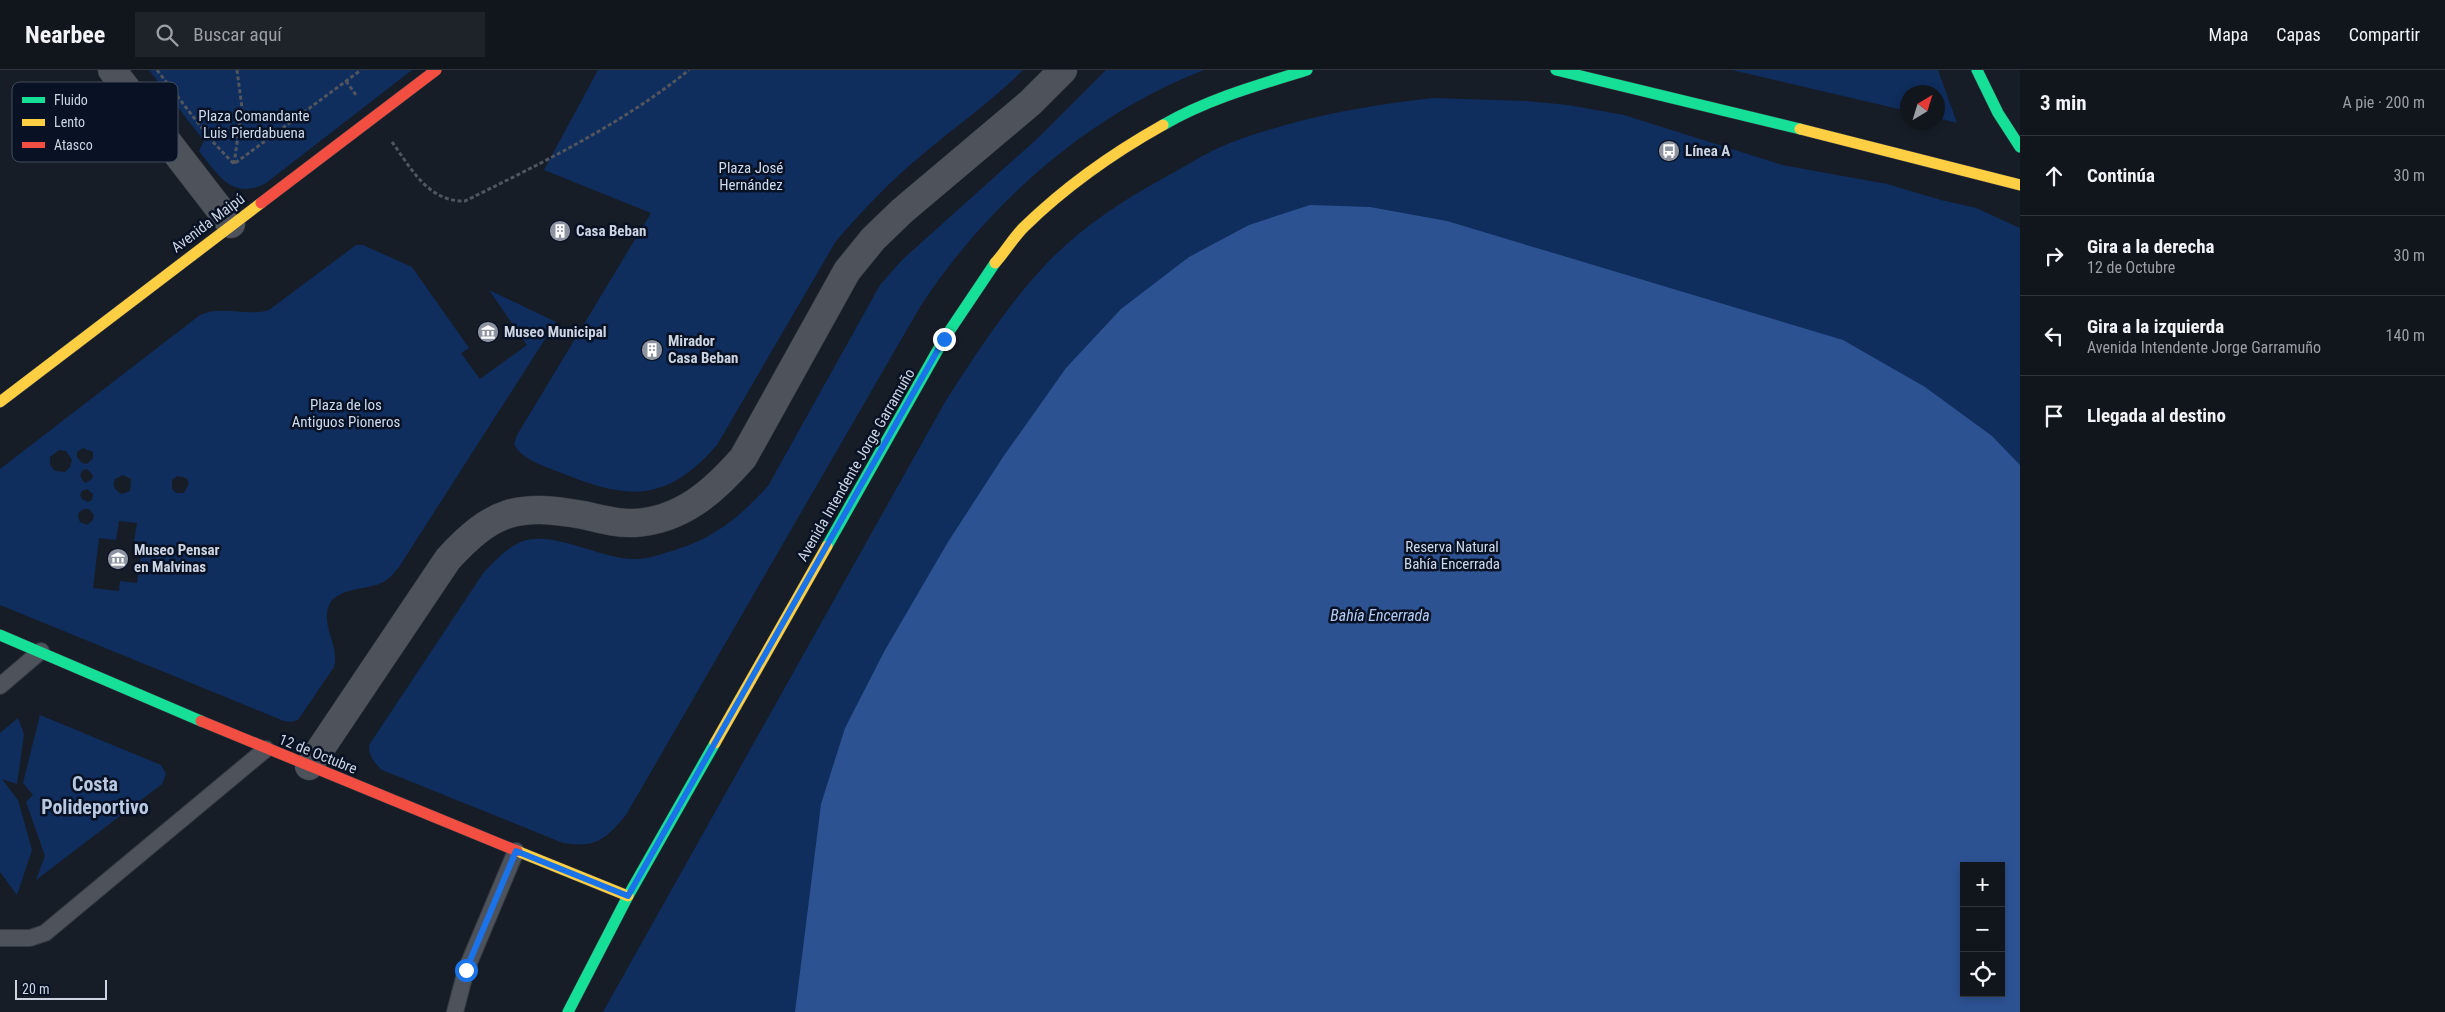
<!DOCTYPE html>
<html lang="es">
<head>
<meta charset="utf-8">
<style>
	body { margin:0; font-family:"Roboto Condensed",sans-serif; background:#1e232a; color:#f1f3f6 }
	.controls { position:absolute; right:15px; bottom:15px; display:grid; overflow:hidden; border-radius:0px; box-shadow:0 2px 8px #0003 }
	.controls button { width:45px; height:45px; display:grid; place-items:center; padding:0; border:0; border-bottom:1px solid #30353b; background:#11161d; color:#f1f3f6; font:25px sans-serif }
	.compass { position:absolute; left:1900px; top:15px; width:45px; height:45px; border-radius:50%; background:#11161d; box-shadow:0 2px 8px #0003; rotate:38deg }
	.scale { position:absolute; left:15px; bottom:12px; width:92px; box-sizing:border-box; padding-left:5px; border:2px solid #ccd4e1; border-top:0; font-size:14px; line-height:18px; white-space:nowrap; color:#ccd4e1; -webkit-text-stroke:4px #081224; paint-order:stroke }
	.stop { position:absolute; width:15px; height:15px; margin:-11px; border:4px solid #1a73e8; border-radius:50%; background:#fff }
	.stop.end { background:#1a73e8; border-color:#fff; box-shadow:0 1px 5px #0008 }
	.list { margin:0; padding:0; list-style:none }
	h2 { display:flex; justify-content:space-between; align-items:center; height:65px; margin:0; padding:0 20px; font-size:21px }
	h2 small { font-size:16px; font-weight:400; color:#9c9fa4 }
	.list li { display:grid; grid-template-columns:32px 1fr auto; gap:15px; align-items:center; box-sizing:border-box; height:80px; padding:0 20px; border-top:1px solid #30353b }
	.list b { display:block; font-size:19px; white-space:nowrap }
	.list p { margin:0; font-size:16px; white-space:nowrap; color:#9c9fa4 }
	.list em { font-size:16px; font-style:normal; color:#9c9fa4 }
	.icon { flex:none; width:28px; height:28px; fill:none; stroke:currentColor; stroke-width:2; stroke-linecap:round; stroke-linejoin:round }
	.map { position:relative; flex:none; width:2020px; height:942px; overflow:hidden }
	header { display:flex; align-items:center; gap:30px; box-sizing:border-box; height:70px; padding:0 25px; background:#11161d; border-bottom:1px solid #30353b }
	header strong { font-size:24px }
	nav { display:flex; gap:28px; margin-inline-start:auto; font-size:18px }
	.search { width:350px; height:45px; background:#1e232a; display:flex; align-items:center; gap:12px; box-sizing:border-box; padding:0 18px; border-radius:0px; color:#9c9fa4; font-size:19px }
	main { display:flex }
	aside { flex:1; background:#11161d }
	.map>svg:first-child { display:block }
	.green { fill:#0f2d5d; fill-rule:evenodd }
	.water { fill:#2d5292; fill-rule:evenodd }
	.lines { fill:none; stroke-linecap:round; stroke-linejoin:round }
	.lane-casing { stroke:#353941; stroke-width:18 }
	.street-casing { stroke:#353941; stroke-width:29 }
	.fast-casing { stroke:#353941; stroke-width:12 }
	.slow-casing { stroke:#353941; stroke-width:12 }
	.jam-casing { stroke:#353941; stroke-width:12 }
	.path { stroke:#51555d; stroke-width:3; stroke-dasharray:4 2.5; stroke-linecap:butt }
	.lane { stroke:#4d525b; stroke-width:16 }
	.street { stroke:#4d525b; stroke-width:28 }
	.fast { stroke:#16e098; stroke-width:11 }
	.slow { stroke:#ffcf43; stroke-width:11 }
	.jam { stroke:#f24e42; stroke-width:11 }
	.route { stroke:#1a73e8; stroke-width:6 }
	.labels { text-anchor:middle; stroke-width:5; stroke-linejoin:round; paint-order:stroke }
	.park-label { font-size:15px; fill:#cedaee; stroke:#081224 }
	.poi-label { font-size:15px; font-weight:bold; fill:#ccd4e1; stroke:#081224; text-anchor:start }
	.street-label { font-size:15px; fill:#ccd4e1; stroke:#081224 }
	.water-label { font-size:16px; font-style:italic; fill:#b5ccf3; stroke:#081224 }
	.district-label { font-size:20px; font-weight:bold; fill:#b8c8e1; stroke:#081224 }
	.key { fill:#081224; stroke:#434c5d; stroke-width:1 }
	.key-label { font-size:14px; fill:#ccd4e1 }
</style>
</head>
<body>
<header>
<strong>Nearbee</strong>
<div class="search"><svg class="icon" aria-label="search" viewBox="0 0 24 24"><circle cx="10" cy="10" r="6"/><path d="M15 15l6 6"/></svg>Buscar aquí</div>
<nav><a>Mapa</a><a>Capas</a><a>Compartir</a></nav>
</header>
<main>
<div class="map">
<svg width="2020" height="942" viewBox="0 0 2020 942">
	<rect width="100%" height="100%" fill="#171d27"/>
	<g class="green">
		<path d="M149 0H412L266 113C233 131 218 105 199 81L204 71Z"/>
		<path d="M598 0H1023C992 31 956 56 923 84 891 110 863 140 836 171L717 375C665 434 628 430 559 402 544 396 521 389 514 374L517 365 651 143 544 100Z"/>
		<path d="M1106 0H1204C1088 45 987 134 920 237L626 745C605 770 596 778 563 773L382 700C374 692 369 687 369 675L484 502C495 491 507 477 523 471 554 461 597 487 631 489 642 490 657 486 668 482 712 470 738 449 768 416L880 215 902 190 1039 67Z"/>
		<path d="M1732 0H1938L1957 53 1938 48V22H1908L1907 41Z"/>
		<path d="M1433 28 1526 31 1568 35 1624 45 1782 95 1887 114 1941 130 1976 138 2020 158V942H603L945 332C976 284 1008 234 1048 192 1080 159 1120 132 1160 110 1183 98 1206 82 1230 73 1296 48 1363 36 1433 28ZM1964 796H2001V923H1964Z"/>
		<path d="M356 175H363L412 197 469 278 461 283 480 309 527 275 489 220 556 252 399 497C395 502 391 507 385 511 367 522 330 515 327 543 325 562 339 577 334 597L298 650 291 652 284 651 0 535V399L200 245C223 235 246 247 269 240ZM83 378 93 382V388L87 394 82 393 77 387V382ZM59 380 66 381 72 390 70 397 65 402 55 401 50 395V387ZM87 399 93 405 92 409 86 413 83 411 80 405 83 400ZM123 405 131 409 130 421 122 424C115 421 112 416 115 409ZM177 406 186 408 189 413 184 423H176L172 419V410ZM87 419 93 424 92 430 88 432 82 429 80 425 82 421ZM84 439H89L94 445 93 450 87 455 80 452 78 447 79 442ZM119 451 137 453 134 471 143 472 137 513 120 511 119 521 93 518 99 468 116 470Z"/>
		<path d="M40 645 161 695 166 704 162 714 36 810 45 786 26 732 33 725 23 713Z"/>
		<path d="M18 648 24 664 17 714 2 709 18 730 32 780 17 825 0 802V663Z"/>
	</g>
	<path class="water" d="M1310 135 1370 137 1447 151 1843 270 1925 317 1992 366 2020 395V942H795L821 734 845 658 885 580 948 472 1003 387 1066 298 1121 239 1189 187 1249 155ZM1964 796H2001V923H1964Z"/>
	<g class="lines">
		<g class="lane-casing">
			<g id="lane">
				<path d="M0 616 41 581"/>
				<path d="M0 868H30L45 863 266 679"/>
				<path d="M455 942 466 900 516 781"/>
			</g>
		</g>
		<g class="street-casing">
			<g id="street">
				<path d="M112 0 231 154"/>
				<path d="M309 696 448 489C493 440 518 433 583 445 600 449 618 454 635 453 682 450 714 421 743 388L847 201 873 169 902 141 1030 33 1063 0"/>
			</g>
		</g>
		<g class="fast-casing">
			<g id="fast">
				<path d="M1556 0 1800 59"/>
				<path d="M1977 0 1998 43 2020 77"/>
				<path d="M1163 55C1208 29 1258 15 1307 0"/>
				<path d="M827 476 944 269 995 193"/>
				<path d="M0 565 201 651"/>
				<path d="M568 942 628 826 715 673"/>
			</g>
		</g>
		<g class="slow-casing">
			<g id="slow">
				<path d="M1800 59 2020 115"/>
				<path d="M995 193C1005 182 1013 168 1024 157 1065 117 1113 83 1163 55"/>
				<path d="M0 332 261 133"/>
				<path d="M715 673 827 476"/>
				<path d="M517 781 628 826"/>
			</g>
		</g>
		<g class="jam-casing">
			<g id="jam">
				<path d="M261 133 436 0"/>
				<path d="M201 651 517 781"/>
			</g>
		</g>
		<g class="path">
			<path d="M157 0 212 71 234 94 361 0"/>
			<path d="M346 11 356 25"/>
			<path d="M392 72C411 98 428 132 465 131 542 93 622 54 689 0"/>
			<path d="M234 94 242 38 237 0"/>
		</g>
		<use href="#lane" class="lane"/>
		<use href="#street" class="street"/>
		<use href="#fast" class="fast"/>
		<use href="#slow" class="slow"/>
		<use href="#jam" class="jam"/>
	</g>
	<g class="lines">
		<path class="route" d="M466 900 516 781 628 826 944 269"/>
	</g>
	<defs>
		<g id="bus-disc" transform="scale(1.125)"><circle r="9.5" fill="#8d94a0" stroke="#081224"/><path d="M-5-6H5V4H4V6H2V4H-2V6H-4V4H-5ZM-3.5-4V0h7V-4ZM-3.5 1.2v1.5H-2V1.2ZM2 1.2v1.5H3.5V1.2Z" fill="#fff"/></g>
		<g id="building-disc" transform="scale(1.125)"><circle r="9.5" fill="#8d94a0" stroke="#081224"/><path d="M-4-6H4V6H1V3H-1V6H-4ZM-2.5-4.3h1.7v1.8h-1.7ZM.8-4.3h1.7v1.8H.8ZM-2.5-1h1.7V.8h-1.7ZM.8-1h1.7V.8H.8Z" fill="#fff"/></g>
		<g id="museum-disc" transform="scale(1.125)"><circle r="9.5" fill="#8d94a0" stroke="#081224"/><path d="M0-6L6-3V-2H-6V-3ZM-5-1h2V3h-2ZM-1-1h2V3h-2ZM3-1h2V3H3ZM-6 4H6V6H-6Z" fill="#fff"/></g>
	</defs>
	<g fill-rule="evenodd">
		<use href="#bus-disc" x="1669" y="81"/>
		<use href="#building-disc" x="560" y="161"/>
		<use href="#museum-disc" x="488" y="262"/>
		<use href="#building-disc" x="652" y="280"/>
		<use href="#museum-disc" x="118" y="489"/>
	</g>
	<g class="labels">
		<g class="park-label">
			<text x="254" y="51">Plaza Comandante<tspan x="254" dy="17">Luis Pierdabuena</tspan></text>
			<text x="751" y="103">Plaza José<tspan x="751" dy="17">Hernández</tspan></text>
			<text x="346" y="340">Plaza de los<tspan x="346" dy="17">Antiguos Pioneros</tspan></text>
			<text x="1452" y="482">Reserva Natural<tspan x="1452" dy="17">Bahía Encerrada</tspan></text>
		</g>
		<g class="poi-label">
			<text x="1685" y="86">Línea A</text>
			<text x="576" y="166">Casa Beban</text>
			<text x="504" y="267">Museo Municipal</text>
			<text x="668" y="276">Mirador<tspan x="668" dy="17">Casa Beban</tspan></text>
			<text x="134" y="485">Museo Pensar<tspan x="134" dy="17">en Malvinas</tspan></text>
		</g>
		<g class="street-label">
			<text transform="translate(208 153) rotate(-37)" y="5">Avenida Maipú</text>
			<text transform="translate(856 395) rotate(-60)" y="5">Avenida Intendente Jorge Garramuño</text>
			<text transform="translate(318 684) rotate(22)" y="5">12 de Octubre</text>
		</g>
		<g class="water-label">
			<text x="1380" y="551">Bahía Encerrada</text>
		</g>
		<g class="district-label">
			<text x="95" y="721">Costa<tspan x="95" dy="23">Polideportivo</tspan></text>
		</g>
	</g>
	<rect x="12" y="12" width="166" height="80" rx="8" class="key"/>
	<rect x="22" y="27" width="23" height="6" fill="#16e098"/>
	<rect x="22" y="49" width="23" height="7" fill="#ffcf43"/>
	<rect x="22" y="72" width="23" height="6" fill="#f24e42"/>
	<g class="key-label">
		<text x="54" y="35">Fluido</text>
		<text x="54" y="57">Lento</text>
		<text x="54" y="80">Atasco</text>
	</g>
</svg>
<div class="controls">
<button>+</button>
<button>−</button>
<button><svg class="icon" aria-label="locate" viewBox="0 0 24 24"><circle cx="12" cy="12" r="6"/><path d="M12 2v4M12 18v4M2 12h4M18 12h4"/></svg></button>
</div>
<svg class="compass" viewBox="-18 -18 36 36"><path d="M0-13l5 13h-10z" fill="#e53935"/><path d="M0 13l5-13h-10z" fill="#9c9fa4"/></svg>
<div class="scale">20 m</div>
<div class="stop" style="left:466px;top:900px"></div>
<div class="stop end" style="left:944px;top:269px"></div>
</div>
<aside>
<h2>3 min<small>A pie · 200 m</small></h2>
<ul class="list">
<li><svg class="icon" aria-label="ahead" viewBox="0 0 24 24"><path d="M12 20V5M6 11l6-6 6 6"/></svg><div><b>Continúa</b></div><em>30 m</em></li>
<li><svg class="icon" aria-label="right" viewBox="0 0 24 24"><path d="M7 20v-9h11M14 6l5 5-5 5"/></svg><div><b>Gira a la derecha</b><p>12 de Octubre</p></div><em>30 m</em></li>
<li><svg class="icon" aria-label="left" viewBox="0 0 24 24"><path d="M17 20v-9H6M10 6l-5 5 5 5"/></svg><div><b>Gira a la izquierda</b><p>Avenida Intendente Jorge Garramuño</p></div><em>140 m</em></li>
<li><svg class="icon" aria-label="arrive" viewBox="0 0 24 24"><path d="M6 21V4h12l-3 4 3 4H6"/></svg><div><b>Llegada al destino</b></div></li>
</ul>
</aside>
</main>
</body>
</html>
